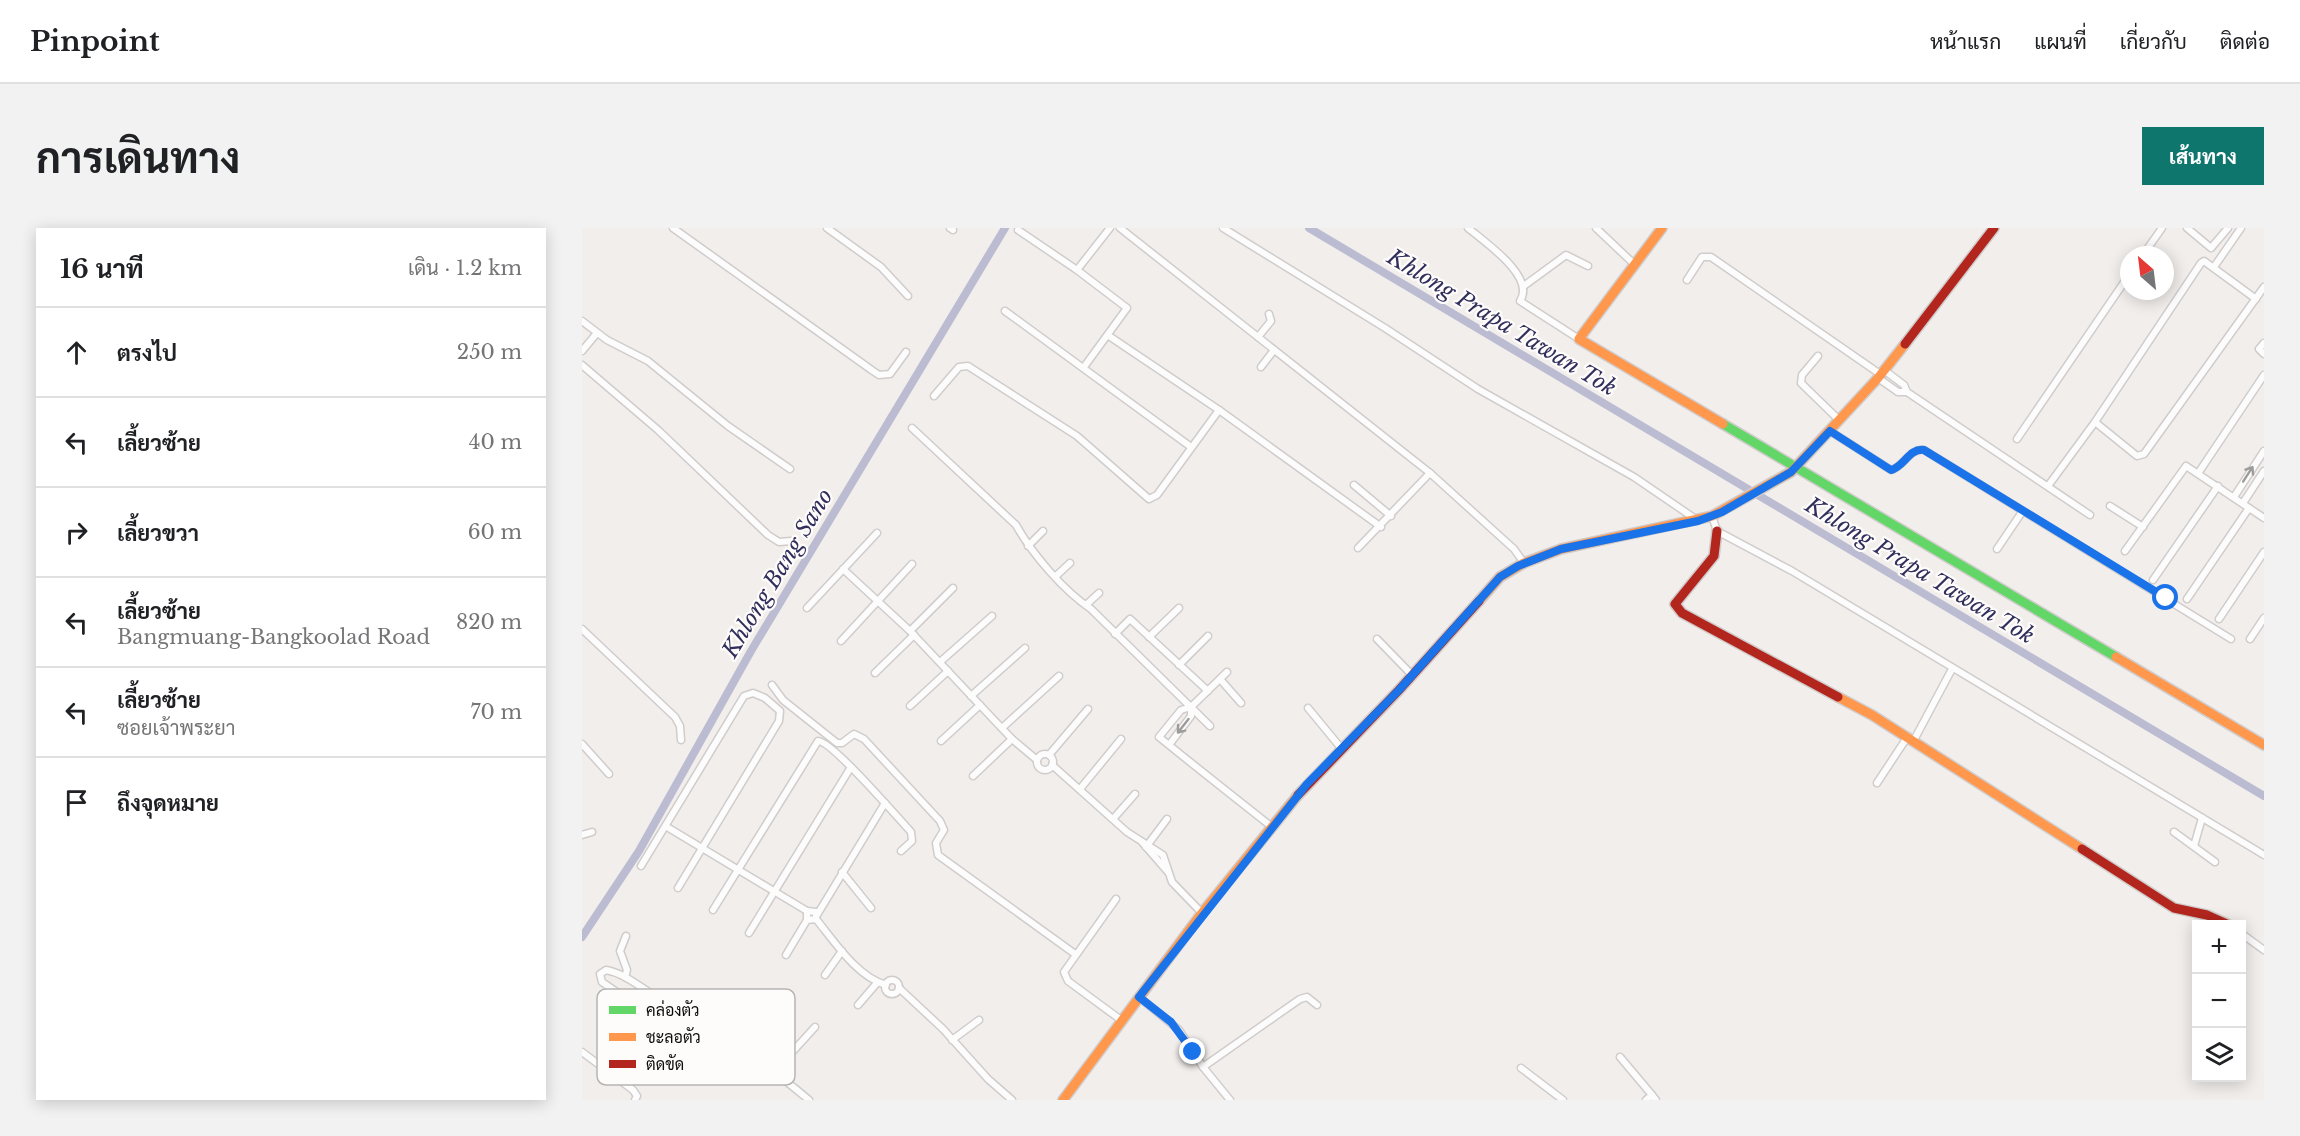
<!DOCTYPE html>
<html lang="th">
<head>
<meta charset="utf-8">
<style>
	body { margin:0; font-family:"Libre Baskerville",Sarabun,serif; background:#f2f2f2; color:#202124 }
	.controls { position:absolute; right:18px; bottom:18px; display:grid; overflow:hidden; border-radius:0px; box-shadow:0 3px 15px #0003 }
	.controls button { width:54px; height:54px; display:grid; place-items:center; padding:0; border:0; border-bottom:2px solid #e0e0e0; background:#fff; color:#202124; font:30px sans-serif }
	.compass { position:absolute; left:1538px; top:18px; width:54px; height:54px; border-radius:50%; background:#fff; box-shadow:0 3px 15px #0003; rotate:332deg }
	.stop { position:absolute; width:18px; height:18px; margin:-14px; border:4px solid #1a73e8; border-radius:50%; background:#fff }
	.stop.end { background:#1a73e8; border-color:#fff; box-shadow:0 2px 6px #0008 }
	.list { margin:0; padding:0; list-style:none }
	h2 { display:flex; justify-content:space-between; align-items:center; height:78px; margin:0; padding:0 24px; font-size:26px }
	h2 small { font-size:20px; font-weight:400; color:#757577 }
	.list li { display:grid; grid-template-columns:39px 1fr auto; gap:18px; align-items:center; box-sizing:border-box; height:90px; padding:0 24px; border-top:2px solid #e0e0e0 }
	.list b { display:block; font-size:22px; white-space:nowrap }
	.list p { margin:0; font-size:20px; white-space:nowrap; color:#757577 }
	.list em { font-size:20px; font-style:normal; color:#757577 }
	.icon { flex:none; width:33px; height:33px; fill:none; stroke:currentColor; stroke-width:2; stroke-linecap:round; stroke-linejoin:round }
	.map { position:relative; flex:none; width:1682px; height:872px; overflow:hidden; border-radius:0px }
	header { display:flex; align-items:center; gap:36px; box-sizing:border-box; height:84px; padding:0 30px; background:#fff; border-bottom:2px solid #e0e0e0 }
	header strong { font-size:28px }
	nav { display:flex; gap:33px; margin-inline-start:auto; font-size:21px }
	.intro { display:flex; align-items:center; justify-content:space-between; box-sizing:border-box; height:144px; padding:0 36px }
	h1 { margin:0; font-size:42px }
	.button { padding:15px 27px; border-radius:0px; background:#0f766e; color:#fff; font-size:21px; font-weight:700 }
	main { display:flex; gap:36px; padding:0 36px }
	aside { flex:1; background:#fff; border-radius:0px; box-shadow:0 3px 15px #0003 }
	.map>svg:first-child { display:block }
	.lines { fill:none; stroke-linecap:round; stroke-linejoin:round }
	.canal { stroke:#bbbbd1; stroke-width:8 }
	.street-casing { stroke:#d0cccb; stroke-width:9 }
	.fast-casing { stroke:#d0cccb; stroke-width:12 }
	.slow-casing { stroke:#d0cccb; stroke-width:12 }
	.jam-casing { stroke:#d0cccb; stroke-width:12 }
	.street { stroke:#fdfcfc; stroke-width:6 }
	.fast { stroke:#63d668; stroke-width:9 }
	.slow { stroke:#ff974d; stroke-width:9 }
	.jam { stroke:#b3261e; stroke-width:9 }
	.oneway { stroke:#9d9c9b }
	.route { stroke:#1a73e8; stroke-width:8 }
	.labels { text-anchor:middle; stroke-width:4.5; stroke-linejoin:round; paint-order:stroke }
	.water-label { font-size:22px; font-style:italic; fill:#312f5b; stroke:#fefcfb }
	.key { fill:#fefcfb; stroke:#b6b4b3; stroke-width:1.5 }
	.key-label { font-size:16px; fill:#0e0c0a }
</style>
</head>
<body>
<header>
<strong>Pinpoint</strong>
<nav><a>หน้าแรก</a><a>แผนที่</a><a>เกี่ยวกับ</a><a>ติดต่อ</a></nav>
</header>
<div class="intro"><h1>การเดินทาง</h1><a class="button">เส้นทาง</a></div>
<main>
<aside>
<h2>16 นาที<small>เดิน · 1.2 km</small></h2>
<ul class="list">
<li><svg class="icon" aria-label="ahead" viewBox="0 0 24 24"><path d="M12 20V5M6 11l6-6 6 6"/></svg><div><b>ตรงไป</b></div><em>250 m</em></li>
<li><svg class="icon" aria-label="left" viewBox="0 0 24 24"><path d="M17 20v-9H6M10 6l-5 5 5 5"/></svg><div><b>เลี้ยวซ้าย</b></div><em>40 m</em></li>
<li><svg class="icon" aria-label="right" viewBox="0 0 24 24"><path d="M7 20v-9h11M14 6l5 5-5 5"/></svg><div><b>เลี้ยวขวา</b></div><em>60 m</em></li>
<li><svg class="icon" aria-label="left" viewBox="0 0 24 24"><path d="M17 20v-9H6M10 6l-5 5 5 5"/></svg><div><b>เลี้ยวซ้าย</b><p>Bangmuang-Bangkoolad Road</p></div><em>820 m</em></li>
<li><svg class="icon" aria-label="left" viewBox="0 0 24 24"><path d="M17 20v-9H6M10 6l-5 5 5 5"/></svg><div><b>เลี้ยวซ้าย</b><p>ซอยเจ้าพระยา</p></div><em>70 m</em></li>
<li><svg class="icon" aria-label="arrive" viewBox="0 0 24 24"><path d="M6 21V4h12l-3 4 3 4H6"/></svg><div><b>ถึงจุดหมาย</b></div></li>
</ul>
</aside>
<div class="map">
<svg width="1682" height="872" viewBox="0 0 1682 872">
	<rect width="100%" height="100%" fill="#f2eeec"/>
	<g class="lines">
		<g class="canal">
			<path d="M727 0 1682 568"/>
			<path d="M0 709 57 623 169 423 423 0"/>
		</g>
		<g class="street-casing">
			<g id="street">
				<path d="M91 0 291 143 297 147 308 146 324 124"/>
				<path d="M245 0 299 39 326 68"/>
				<path d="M368 0 371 2"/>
				<path d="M538 0 848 245 932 321 942 335"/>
				<path d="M641 0 803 100 896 161 1052 249 1115 292"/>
				<path d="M886 0C904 15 954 49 938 73L997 111"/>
				<path d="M1014 0 1052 36"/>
				<path d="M1605 0 1629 20 1646 0"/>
				<path d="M436 2 495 42 528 0"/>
				<path d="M1561 27 1580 0"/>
				<path d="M1632 39 1659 0"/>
				<path d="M495 42 545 80 502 139"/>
				<path d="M1105 52 1120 29H1129L1298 146"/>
				<path d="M943 57 984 27 1006 38"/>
				<path d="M423 83 609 219"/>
				<path d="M0 93 25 112 66 133 146 198 208 241"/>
				<path d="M527 108 637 182 799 299"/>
				<path d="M676 109 689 93 687 86"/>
				<path d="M1682 115 1677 121 1682 126"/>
				<path d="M0 123 15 105"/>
				<path d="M1236 128 1220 147 1219 155 1257 192"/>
				<path d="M0 137 76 202 186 307 197 314 209 313"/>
				<path d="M679 139 692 122"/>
				<path d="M1302 142 1322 157 1325 164 1508 287"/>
				<path d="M1296 150 1316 164H1325"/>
				<path d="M352 168 377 139 386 138 495 208 567 271 575 267 637 182"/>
				<path d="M1513 194 1555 228 1562 226 1682 59"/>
				<path d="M330 200 434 297C450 326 482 363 509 381L628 498"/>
				<path d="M1248 203 1309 242C1322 239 1327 220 1342 222L1649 411"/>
				<path d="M1435 211 1547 47"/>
				<path d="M1617 244 1682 147"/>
				<path d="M772 257 809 288"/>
				<path d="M1466 258 1513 194 1619 35 1622 33 1674 71"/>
				<path d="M1652 269 1682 223"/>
				<path d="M1661 275 1682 243"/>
				<path d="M1528 278 1561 299"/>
				<path d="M1130 288 1135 303 1210 343 1682 627"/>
				<path d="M446 318 461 303"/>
				<path d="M776 320 848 245"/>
				<path d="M1415 321 1440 284"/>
				<path d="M1543 323 1604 238 1682 290"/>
				<path d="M261 341 328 403 430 511 455 532"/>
				<path d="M474 348 488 335"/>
				<path d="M1571 352 1636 258"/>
				<path d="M1605 371 1667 280"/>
				<path d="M504 377 517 365"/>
				<path d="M225 380 295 305"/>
				<path d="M1637 391 1682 324"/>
				<path d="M0 401 93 489 98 498 99 512"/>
				<path d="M328 403 371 360"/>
				<path d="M533 406 548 391 626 463"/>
				<path d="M567 409 597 380"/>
				<path d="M795 411 830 447"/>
				<path d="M1668 411 1682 390"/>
				<path d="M259 413 330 336"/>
				<path d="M358 434 410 388"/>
				<path d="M597 437 626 408"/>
				<path d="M293 445 332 407"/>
				<path d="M638 451 659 475"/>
				<path d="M190 457 201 472 255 515H260L272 506 282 511 358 593 362 602 354 615 356 627 493 726"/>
				<path d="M389 468 443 420"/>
				<path d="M328 478 366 443"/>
				<path d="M609 479 645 444"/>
				<path d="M726 480 759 520"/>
				<path d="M420 500 477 448"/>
				<path d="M1332 512 1370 441"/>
				<path d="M359 513 398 477"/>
				<path d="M0 516 27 546"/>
				<path d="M587 517 609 488V479L599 482 577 509C614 539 652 569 690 599"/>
				<circle cx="463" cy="534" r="8"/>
				<path d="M467 527 506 481"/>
				<path d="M470 537 545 604 581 627 590 654 620 685"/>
				<path d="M391 548 430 511"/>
				<path d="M1295 555 1326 508"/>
				<path d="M498 561 539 511"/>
				<path d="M531 591 553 566"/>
				<path d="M85 599 225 683"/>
				<path d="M1592 604 1633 634"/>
				<path d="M0 607 10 604"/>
				<path d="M560 614 586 644"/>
				<path d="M1612 618 1620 590"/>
				<path d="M564 619 585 591"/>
				<path d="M59 638 162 468 171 465 183 470 198 483 197 493 96 660"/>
				<path d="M260 644 289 680"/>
				<path d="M534 671 482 744 486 753 539 792"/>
				<path d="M131 682 236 513C250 513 315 589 329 604L330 613 319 623"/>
				<path d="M235 687 303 575"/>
				<path d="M234 691C252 713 275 749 304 757"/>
				<path d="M167 705 269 539"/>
				<path d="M1660 706 1682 722"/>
				<path d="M204 727 225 692V683L234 684V691L225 692"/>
				<path d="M243 747 260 723"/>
				<path d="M43 749 45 742 38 723 44 708"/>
				<circle cx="310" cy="759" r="7"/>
				<path d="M317 760 361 801 406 851 430 872"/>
				<path d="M557 769 597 802 621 839 648 872"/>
				<path d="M276 777 295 755"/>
				<path d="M104 785 95 800 83 797 20 754 18 746 24 742C41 745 55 757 69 765 124 797 179 831 227 872"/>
				<path d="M370 812 397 792"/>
				<path d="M0 824 51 862 55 868 53 872"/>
				<path d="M1038 829 1070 867"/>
				<path d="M621 839 718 771 725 769 735 777"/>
				<path d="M939 840 981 872"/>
				<path d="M192 844 233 799"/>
				<path d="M1064 872 1070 867 1074 872"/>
			</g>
		</g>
		<g class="fast-casing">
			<path id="fast" d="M1141 196 1534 429"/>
		</g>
		<g class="slow-casing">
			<g id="slow">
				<path d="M1080 0 997 111 1141 196"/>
				<path d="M897 373 918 349 942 335 979 321 1130 288 1209 244 1296 150 1323 116"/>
				<path d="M1534 429 1682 517"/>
				<path d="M1256 469 1290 487 1500 621"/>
				<path d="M481 872 620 685 716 567"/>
			</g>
		</g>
		<g class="jam-casing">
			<g id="jam">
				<path d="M1323 116 1412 0"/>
				<path d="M1135 303 1132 328 1093 376 1100 385 1256 469"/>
				<path d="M716 567 817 462 897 373"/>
				<path d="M1500 621 1592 680 1625 687 1645 696"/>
			</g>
		</g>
		<use href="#street" class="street"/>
		<use href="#fast" class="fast"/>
		<use href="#slow" class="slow"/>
		<use href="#jam" class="jam"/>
	</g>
	<defs><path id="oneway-shaft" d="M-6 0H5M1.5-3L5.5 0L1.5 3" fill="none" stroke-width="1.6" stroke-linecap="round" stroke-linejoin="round" transform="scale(1.5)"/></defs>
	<g class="oneway">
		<use href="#oneway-shaft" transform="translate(1666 246) rotate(-57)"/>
		<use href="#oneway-shaft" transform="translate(601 498) rotate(128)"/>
	</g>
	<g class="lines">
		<path class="route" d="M611 824 589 794 557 769 725 556 817 462 918 349 936 338 979 321 1116 293 1140 284 1209 244 1248 203 1309 242C1322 239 1327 220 1342 222L1584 370"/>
	</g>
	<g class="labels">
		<g class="water-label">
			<text transform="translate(920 94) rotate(31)" y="8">Khlong Prapa Tawan Tok</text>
			<text transform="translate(1338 342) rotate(31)" y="8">Khlong Prapa Tawan Tok</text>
			<text transform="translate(195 345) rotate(-59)" y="8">Khlong Bang Sano</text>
		</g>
	</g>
	<rect x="15" y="761" width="198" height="96" rx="9" class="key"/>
	<rect x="27" y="778" width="27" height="8" fill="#63d668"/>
	<rect x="27" y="805" width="27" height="8" fill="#ff974d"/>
	<rect x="27" y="832" width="27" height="8" fill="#b3261e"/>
	<g class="key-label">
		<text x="64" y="788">คล่องตัว</text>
		<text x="64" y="815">ชะลอตัว</text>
		<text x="64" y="842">ติดขัด</text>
	</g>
</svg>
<div class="controls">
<button>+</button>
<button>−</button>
<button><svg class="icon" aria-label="layers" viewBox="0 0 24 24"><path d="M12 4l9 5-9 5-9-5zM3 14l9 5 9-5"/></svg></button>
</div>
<svg class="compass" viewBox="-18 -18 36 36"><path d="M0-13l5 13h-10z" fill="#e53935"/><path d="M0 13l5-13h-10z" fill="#757577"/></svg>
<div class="stop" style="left:1584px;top:370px"></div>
<div class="stop end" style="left:611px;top:824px"></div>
</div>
</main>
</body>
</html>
